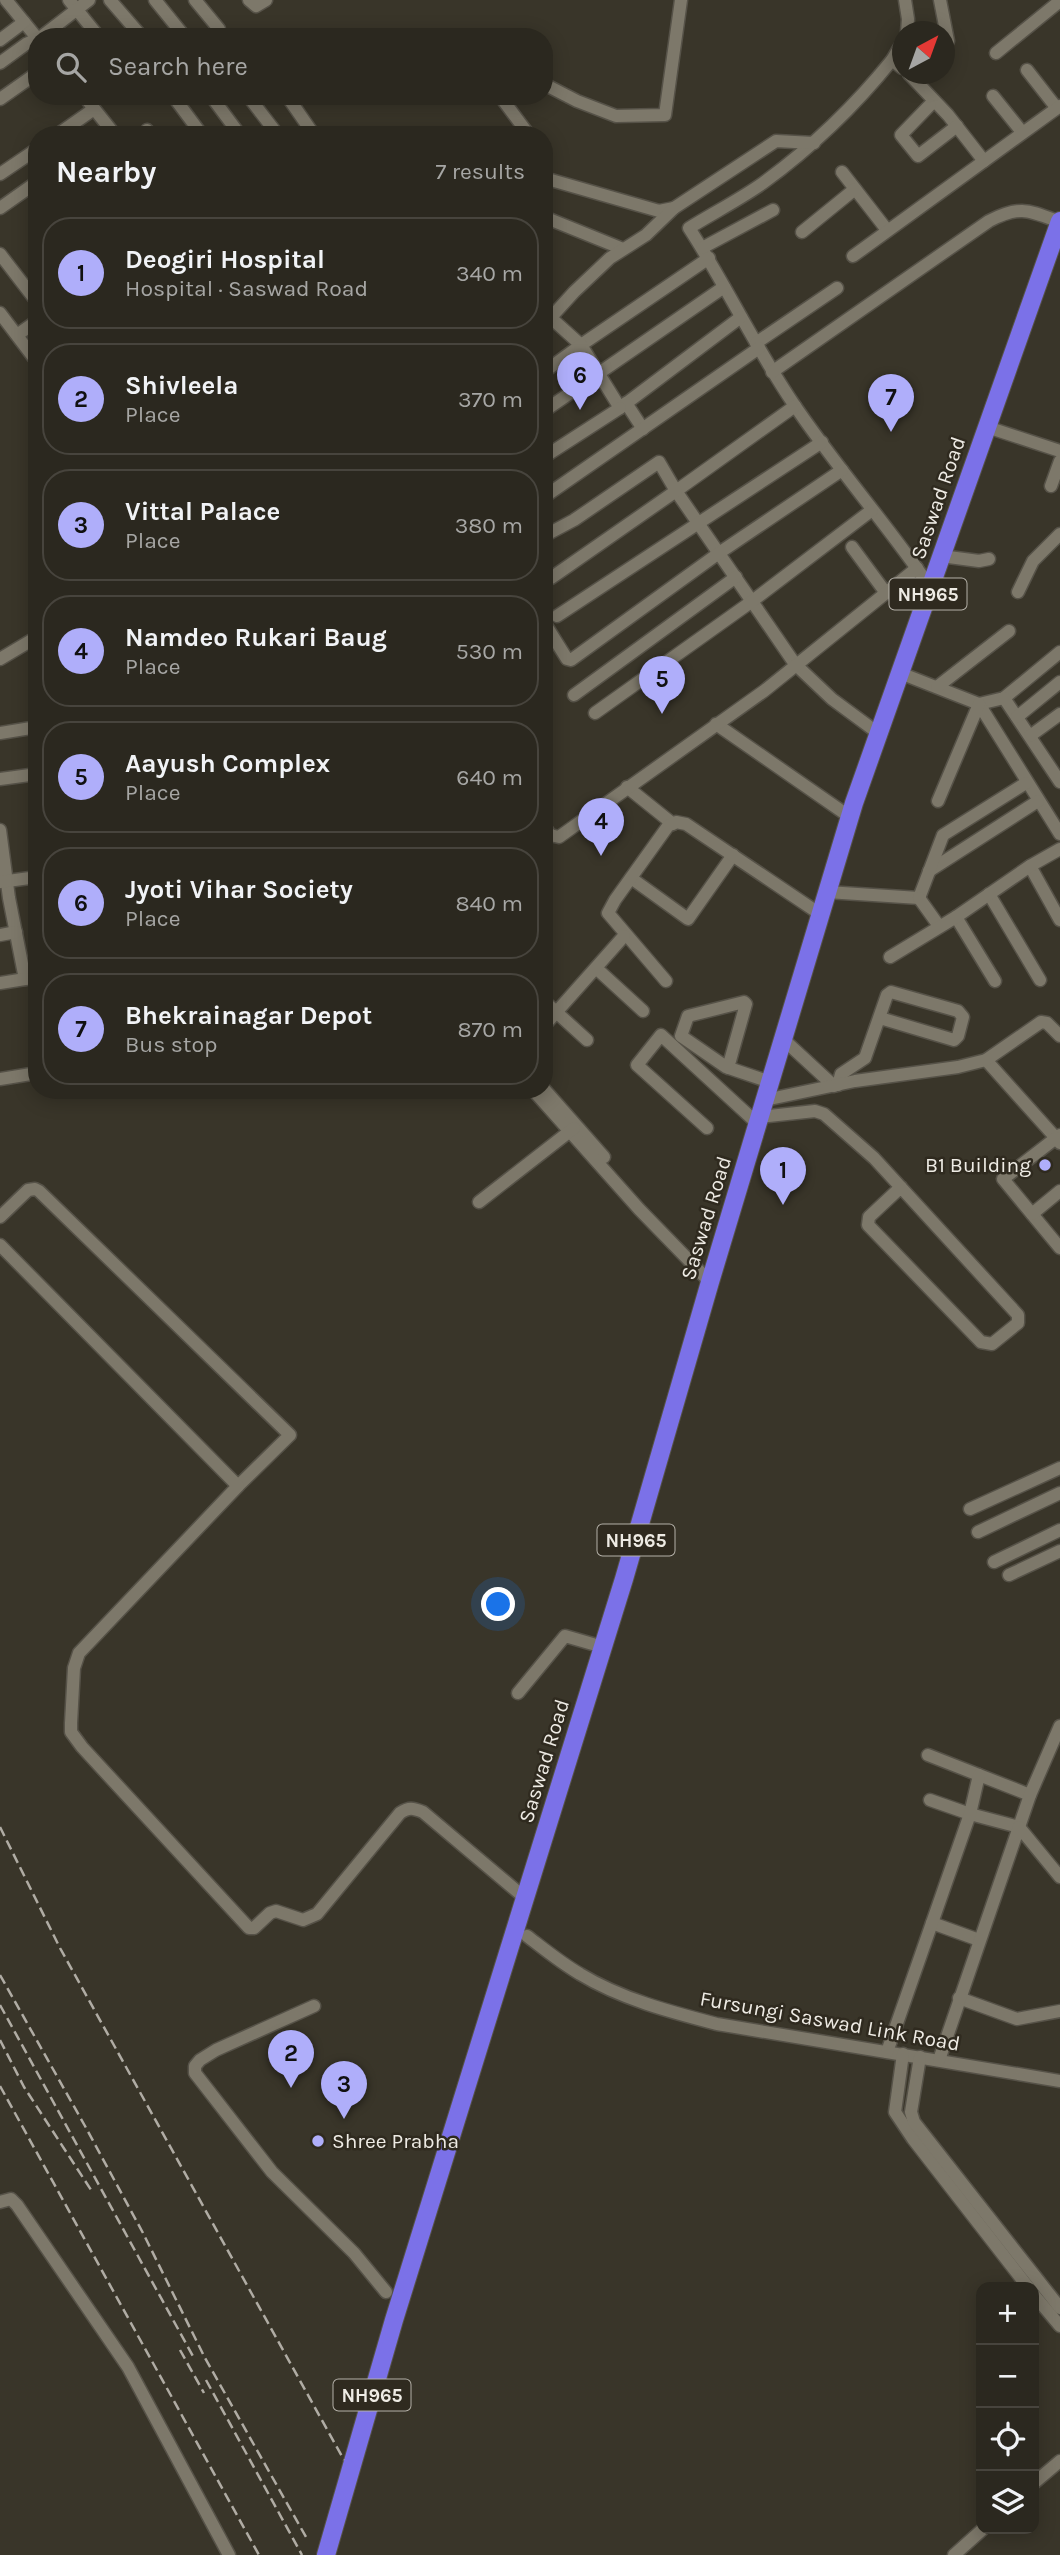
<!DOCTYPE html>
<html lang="en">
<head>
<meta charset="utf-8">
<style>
	body { margin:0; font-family:Karla,sans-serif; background:#333028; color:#f1f3f6 }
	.controls { position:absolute; right:21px; bottom:21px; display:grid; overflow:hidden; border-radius:14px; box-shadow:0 4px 18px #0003 }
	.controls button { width:63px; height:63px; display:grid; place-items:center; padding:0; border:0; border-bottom:2px solid #47443d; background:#2b281f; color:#f1f3f6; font:35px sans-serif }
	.compass { position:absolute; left:892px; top:21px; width:63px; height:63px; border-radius:50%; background:#2b281f; box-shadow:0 4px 18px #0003; rotate:41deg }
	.you { position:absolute; left:499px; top:1605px; width:24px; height:24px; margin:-18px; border:5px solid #fff; border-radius:50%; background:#1a73e8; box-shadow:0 0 0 10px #1a73e833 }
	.badge { display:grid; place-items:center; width:46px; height:46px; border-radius:50%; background:#afaefa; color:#111; font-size:23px; font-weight:700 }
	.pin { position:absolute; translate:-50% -58px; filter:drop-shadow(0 2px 4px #0008) }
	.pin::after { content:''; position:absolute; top:37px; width:24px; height:21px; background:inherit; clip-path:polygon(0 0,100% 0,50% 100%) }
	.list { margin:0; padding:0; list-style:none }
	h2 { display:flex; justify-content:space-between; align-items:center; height:91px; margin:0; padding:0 28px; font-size:30px }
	h2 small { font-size:23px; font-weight:400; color:#a6a6a4 }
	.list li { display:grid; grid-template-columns:46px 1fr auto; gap:21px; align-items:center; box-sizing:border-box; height:112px; margin:0 14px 14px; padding:0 14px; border:2px solid #47443d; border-radius:28px }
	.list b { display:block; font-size:26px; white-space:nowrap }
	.list p { margin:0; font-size:23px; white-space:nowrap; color:#a6a6a4 }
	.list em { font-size:23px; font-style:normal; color:#a6a6a4 }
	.icon { flex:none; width:38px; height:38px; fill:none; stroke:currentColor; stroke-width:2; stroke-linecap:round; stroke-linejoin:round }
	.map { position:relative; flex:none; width:1060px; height:2555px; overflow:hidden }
	.search { position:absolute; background:#2b281f; box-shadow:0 4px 18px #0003; left:28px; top:28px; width:525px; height:77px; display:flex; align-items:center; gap:18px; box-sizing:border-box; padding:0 24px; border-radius:28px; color:#a6a6a4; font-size:26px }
	.panel { position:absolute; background:#2b281f; box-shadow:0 4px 18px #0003; left:28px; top:126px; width:525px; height:973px; border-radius:28px }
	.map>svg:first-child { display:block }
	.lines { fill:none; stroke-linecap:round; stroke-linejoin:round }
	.minor-casing { stroke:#565248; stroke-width:15 }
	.highway-casing { stroke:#565248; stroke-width:20 }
	.minor { stroke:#7d786a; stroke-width:12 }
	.highway { stroke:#7b71e8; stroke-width:18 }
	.rail { stroke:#b0aca4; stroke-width:2.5; stroke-dasharray:10 5; stroke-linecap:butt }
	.poi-dot { fill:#afaefa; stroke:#2f2a1f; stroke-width:2.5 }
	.labels { text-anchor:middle; stroke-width:5; stroke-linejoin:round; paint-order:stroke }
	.shield { fill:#2f2a1f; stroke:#b5b1a9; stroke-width:2 }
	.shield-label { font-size:19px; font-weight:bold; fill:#eeebe4 }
	.street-label { font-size:21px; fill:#eeebe4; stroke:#2f2a1f }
	.poi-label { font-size:21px; fill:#eeebe4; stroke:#2f2a1f; text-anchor:end }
</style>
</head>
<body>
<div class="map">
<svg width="1060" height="2555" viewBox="0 0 1060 2555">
	<rect width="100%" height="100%" fill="#393529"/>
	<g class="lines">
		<g class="minor-casing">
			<g id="minor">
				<path d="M6 0 37 38"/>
				<path d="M69 0 99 37"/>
				<path d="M110 0 142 37"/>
				<path d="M155 0 185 37"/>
				<path d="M195 0 219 29"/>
				<path d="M249 0 256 6 266 0"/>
				<path d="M905 0 908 19 907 32"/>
				<path d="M940 0 948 41"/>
				<path d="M41 37 89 0"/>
				<path d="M0 40 24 22"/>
				<path d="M996 53 1060 1"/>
				<path d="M892 60 902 43"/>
				<path d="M0 63 26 44 37 39"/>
				<path d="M902 68 892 60C854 107 811 148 763 183 739 200 713 213 689 228 726 285 755 347 793 403 836 467 887 524 930 587"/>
				<path d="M1027 70 1056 107"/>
				<path d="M909 74 948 115 984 161"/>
				<path d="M544 84 577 101 616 116 665 115 681 0"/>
				<path d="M84 96 115 135"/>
				<path d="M173 96 202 135"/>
				<path d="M211 96 240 135"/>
				<path d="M248 96 278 135"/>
				<path d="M287 96 314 135"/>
				<path d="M500 96 529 135"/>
				<path d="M993 96 1022 132"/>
				<path d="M0 99 37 73"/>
				<path d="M930 105 901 135 918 156 957 126"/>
				<path d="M147 130 151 135"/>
				<path d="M57 135 94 109"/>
				<path d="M842 172 887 230"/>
				<path d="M0 174 37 149"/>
				<path d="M544 178 659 211 674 208"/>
				<path d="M0 208 37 182"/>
				<path d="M544 217 623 249"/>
				<path d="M802 232 855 189"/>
				<path d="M702 248 773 210"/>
				<path d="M0 254 37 302"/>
				<path d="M853 256 1060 106"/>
				<path d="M0 313 37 362"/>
				<path d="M551 318 581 345 709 258"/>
				<path d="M544 325 574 292 610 258 646 235 674 208 776 141 814 143"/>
				<path d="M17 335 37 321"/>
				<path d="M756 343 837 288"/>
				<path d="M544 372 581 345 620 408 741 317"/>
				<path d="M772 372 989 221C1020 205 1028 210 1060 222"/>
				<path d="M626 403 643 429"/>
				<path d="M795 406 676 491 795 664 832 699 878 733"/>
				<path d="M544 411 724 287"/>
				<path d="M987 427 1060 451"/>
				<path d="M544 457 620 408"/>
				<path d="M1051 486 1060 461"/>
				<path d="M544 497 759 348"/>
				<path d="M544 536 574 520 659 462 676 491 551 578"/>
				<path d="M852 547 886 593"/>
				<path d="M941 556 979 561 989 559"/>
				<path d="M1018 592 1033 561 1060 534"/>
				<path d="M557 616 822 442"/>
				<path d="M547 627 567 659 571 660 719 553 842 470"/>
				<path d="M0 659 37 637"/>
				<path d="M900 673 979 704 1004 698 1060 652"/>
				<path d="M937 687 1009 631"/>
				<path d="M574 695 736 577"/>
				<path d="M1004 698 1060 782"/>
				<path d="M979 704 1060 834"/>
				<path d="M595 713 751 602 872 510"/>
				<path d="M1017 717 1060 682"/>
				<path d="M716 724 850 817"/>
				<path d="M0 733 37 727"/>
				<path d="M1030 736 1060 714"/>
				<path d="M0 779 37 774"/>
				<path d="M627 787 673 824"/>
				<path d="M938 801 979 704"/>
				<path d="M544 825 550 835 559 837 764 691 917 568"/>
				<path d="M0 830 9 898 25 979 37 977"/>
				<path d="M1030 866 1060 920"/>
				<path d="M929 871 1038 801"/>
				<path d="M631 878 688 919 733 855"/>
				<path d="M0 882 37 877"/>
				<path d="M827 892 919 898"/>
				<path d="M989 894 1040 980"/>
				<path d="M919 898 943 835 1026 783"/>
				<path d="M919 898 939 926"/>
				<path d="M956 917 995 981"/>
				<path d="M0 935 16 932"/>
				<path d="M890 957 956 917 1030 866 1060 849"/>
				<path d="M596 968 643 1011"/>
				<path d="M666 981 608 913 615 900 668 826 676 822 686 824 820 914"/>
				<path d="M0 983 25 979"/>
				<path d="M544 1001 587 1040"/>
				<path d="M544 1026 624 936"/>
				<path d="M783 1039 834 1086"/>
				<path d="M986 1060 1056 1138 1060 1135"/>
				<path d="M728 1068 746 1004 744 1002 688 1016 681 1036 726 1067 770 1082"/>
				<path d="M0 1079 37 1073"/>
				<path d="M838 1085 841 1074 865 1058 887 995 891 992 958 1011 963 1017 958 1036 954 1040 880 1018"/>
				<path d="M544 1089 604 1157"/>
				<path d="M533 1090 639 1209 710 1282"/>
				<path d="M765 1100 855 1081 958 1067 986 1060 1041 1022 1047 1023 1060 1036"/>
				<path d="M760 1117 815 1111 824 1114 874 1158 1018 1315V1323L992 1344 981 1342 868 1225 869 1217 901 1187"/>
				<path d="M707 1128 637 1065 661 1035 758 1124"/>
				<path d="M1060 1143 1056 1138 1003 1179 1060 1248"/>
				<path d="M479 1202 574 1128"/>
				<path d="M1032 1214 1060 1191"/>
				<path d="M0 1217 28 1190 35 1189 39 1191 290 1435 238 1486"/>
				<path d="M0 1245 238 1486 79 1653 74 1668 71 1723V1732L82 1747 249 1928H254L270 1913 276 1911 303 1920 317 1914 400 1813C409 1807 413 1808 423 1812L525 1898"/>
				<path d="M970 1509 1060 1468"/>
				<path d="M978 1532 1060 1493"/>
				<path d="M994 1562 1060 1530"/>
				<path d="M1009 1575 1060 1551"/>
				<path d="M518 1693 565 1636 603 1647"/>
				<path d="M928 1755 1030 1795"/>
				<path d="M930 1800 970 1814 1019 1827 1030 1795 1060 1726"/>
				<path d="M932 1923 979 1940"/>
				<path d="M527 1936C544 1949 561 1963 580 1974 621 1999 671 2012 717 2024L1060 2081"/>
				<path d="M959 1998 1017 2019 1060 2011"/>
				<path d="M314 2006 216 2050 200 2060 195 2066V2073L272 2172 354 2253 386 2292"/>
				<path d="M887 2052 970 1814 979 1775"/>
				<path d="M903 2054 895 2112 913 2139 1028 2287"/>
				<path d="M920 2057 911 2112 914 2122 1060 2308"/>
				<path d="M939 2060 1019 1827 1060 1877"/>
				<path d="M0 2202 11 2199 17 2205 128 2367 229 2555"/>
				<path d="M1034 2295 1060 2326"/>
				<path d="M1034 2483 1060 2461"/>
				<path d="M954 2555 983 2529"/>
			</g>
		</g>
		<g class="highway-casing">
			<path id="highway" d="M326 2555 394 2320 624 1579 710 1282 854 803 1060 221"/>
		</g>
		<use href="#minor" class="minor"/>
		<use href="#highway" class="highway"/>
		<g class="rail">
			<path d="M0 1827 60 1948 344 2460"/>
			<path d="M0 1975 85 2126 143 2233 205 2358 306 2537"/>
			<path d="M0 2005 194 2358"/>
			<path d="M0 2040 24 2087 93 2193"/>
			<path d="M0 2086 259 2555"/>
			<path d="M180 2350 204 2393"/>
			<path d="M206 2380 302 2555"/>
		</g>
	</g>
	<g class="poi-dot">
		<circle cx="1045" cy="1165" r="7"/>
		<circle cx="318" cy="2141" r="7"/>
	</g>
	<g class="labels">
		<g class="shield">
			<rect x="889.5" y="578.5" width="77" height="31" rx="5"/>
			<rect x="597.5" y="1524.5" width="77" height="31" rx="5"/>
			<rect x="333.5" y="2379.5" width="77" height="31" rx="5"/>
		</g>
		<g class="shield-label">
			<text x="928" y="601">NH965</text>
			<text x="636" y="1547">NH965</text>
			<text x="372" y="2402">NH965</text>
		</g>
		<g class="street-label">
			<text transform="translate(938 498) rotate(-71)" y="7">Saswad Road</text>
			<text transform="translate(706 1218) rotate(-73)" y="7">Saswad Road</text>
			<text transform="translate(544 1761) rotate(-73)" y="7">Saswad Road</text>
			<text transform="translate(830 2021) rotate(10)" y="7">Fursungi Saswad Link Road</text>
		</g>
		<g class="poi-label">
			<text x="1031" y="1172">B1 Building</text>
			<text x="332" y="2148" text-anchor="start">Shree Prabha</text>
		</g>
	</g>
</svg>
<div class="controls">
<button>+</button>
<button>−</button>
<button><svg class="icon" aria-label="locate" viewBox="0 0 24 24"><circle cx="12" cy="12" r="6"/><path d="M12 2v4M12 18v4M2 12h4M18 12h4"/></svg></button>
<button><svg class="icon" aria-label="layers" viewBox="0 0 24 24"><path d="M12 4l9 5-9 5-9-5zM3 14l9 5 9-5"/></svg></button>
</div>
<svg class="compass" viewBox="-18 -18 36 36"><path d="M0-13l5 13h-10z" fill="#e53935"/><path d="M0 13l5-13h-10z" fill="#a6a6a4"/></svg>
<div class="you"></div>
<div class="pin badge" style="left:783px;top:1205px">1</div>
<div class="pin badge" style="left:291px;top:2088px">2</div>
<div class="pin badge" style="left:344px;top:2119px">3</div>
<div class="pin badge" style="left:601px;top:856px">4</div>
<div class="pin badge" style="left:662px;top:714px">5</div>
<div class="pin badge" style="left:580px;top:410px">6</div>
<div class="pin badge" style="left:891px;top:432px">7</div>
<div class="search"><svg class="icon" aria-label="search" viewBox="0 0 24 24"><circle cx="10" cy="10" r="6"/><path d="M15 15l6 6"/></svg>Search here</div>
<section class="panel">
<h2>Nearby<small>7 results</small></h2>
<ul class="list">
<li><span class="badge">1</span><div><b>Deogiri Hospital</b><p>Hospital · Saswad Road</p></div><em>340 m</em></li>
<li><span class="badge">2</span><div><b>Shivleela</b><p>Place</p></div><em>370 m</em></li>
<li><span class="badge">3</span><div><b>Vittal Palace</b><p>Place</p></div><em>380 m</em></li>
<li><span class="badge">4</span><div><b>Namdeo Rukari Baug</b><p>Place</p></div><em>530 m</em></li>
<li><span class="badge">5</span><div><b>Aayush Complex</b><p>Place</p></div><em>640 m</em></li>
<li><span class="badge">6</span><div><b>Jyoti Vihar Society</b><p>Place</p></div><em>840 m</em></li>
<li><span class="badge">7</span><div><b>Bhekrainagar Depot</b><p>Bus stop</p></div><em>870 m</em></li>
</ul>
</section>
</div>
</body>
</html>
